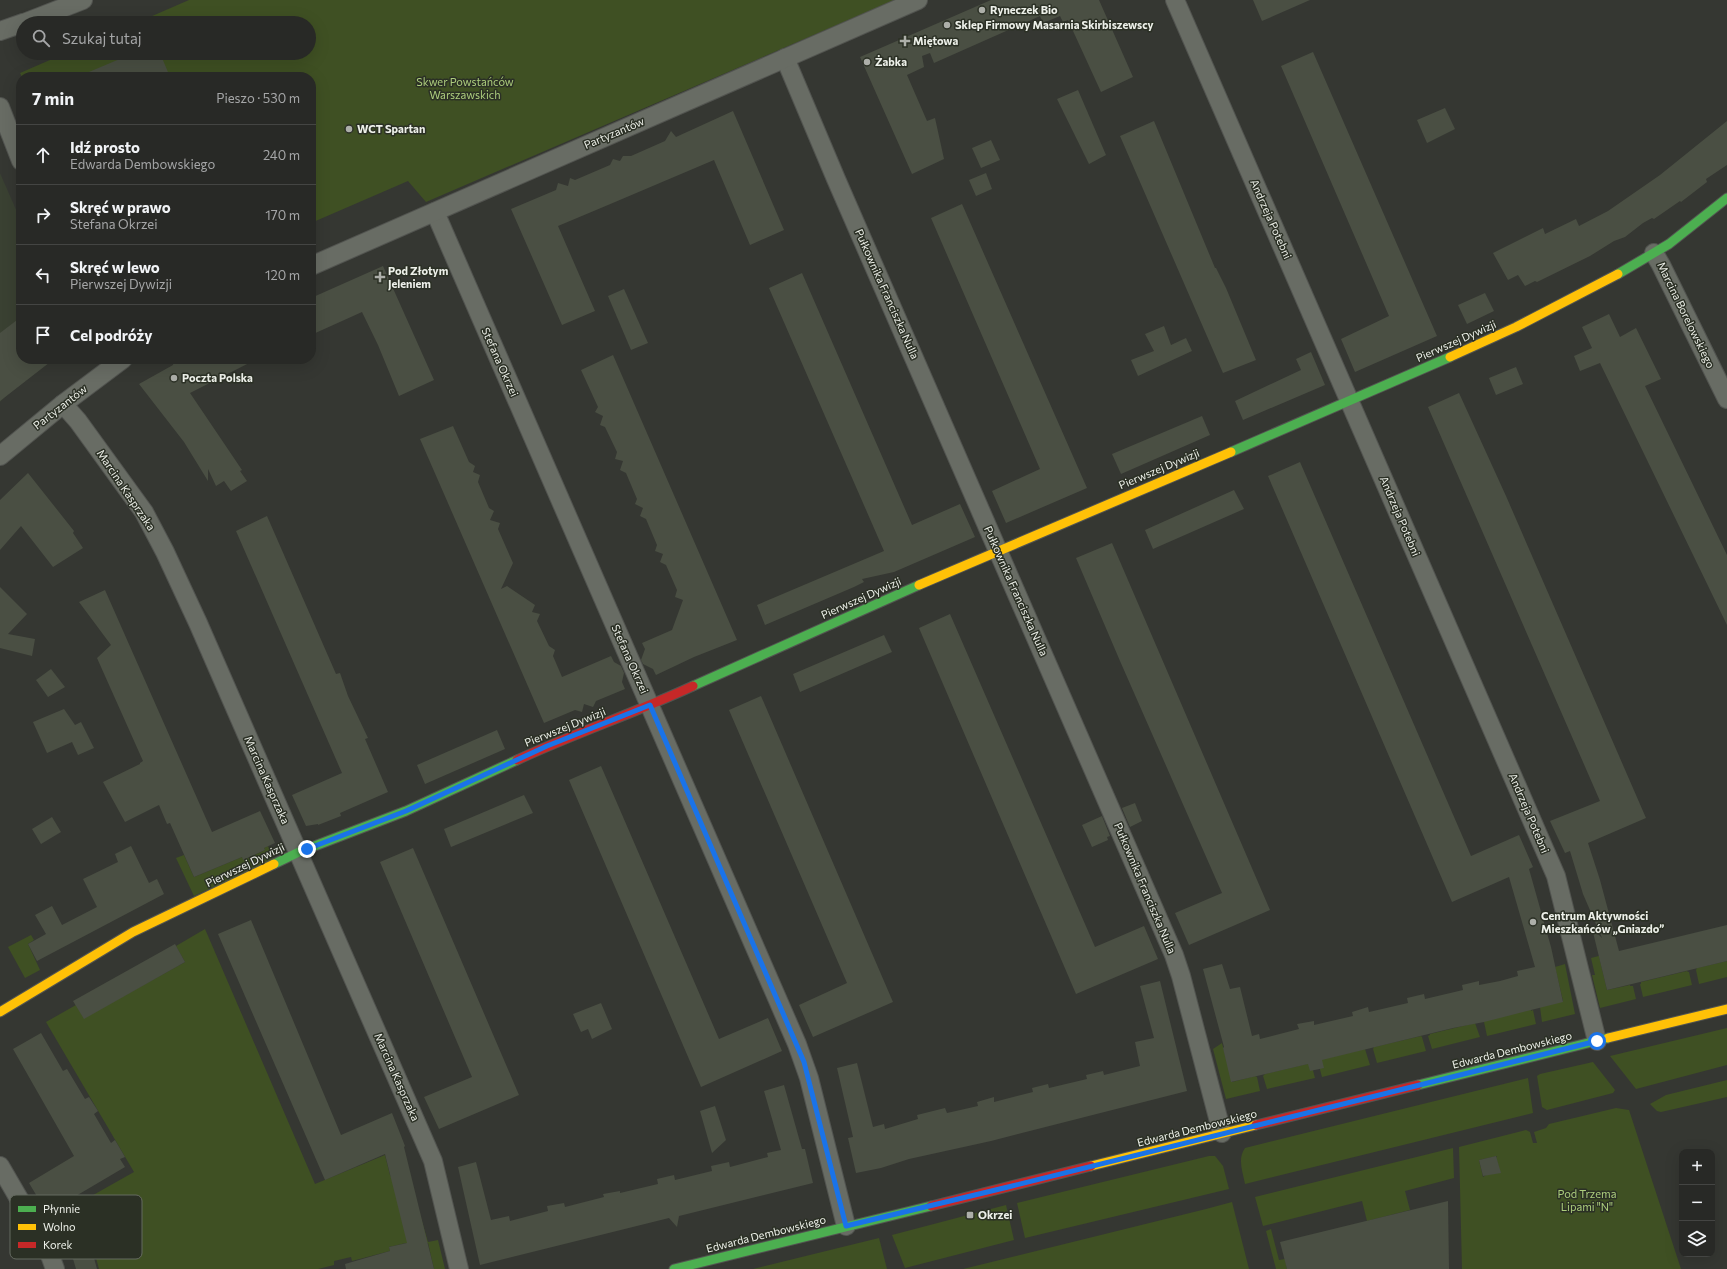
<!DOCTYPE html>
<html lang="pl">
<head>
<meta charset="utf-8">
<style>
	body { margin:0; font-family:Commissioner,sans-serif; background:#343532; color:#f1f3f6 }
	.controls { position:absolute; right:12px; bottom:12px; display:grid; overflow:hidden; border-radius:8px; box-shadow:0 4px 16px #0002 }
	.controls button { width:36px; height:36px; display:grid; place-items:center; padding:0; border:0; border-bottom:1px solid #444543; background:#282926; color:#f1f3f6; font:20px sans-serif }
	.stop { position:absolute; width:12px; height:12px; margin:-9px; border:3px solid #1a73e8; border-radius:50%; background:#fff }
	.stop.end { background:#1a73e8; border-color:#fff; box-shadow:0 1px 4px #0008 }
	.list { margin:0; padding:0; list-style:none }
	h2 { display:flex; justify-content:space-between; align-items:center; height:52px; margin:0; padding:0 16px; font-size:17px }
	h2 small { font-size:13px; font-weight:400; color:#a5a6a7 }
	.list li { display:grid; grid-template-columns:26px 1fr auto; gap:12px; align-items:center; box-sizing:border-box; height:60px; padding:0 16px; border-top:1px solid #444543 }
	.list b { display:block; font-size:15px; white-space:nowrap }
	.list p { margin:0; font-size:13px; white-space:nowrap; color:#a5a6a7 }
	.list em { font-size:13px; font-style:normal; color:#a5a6a7 }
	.icon { flex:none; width:22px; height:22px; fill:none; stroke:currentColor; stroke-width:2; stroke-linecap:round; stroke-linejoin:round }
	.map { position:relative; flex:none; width:1727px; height:1269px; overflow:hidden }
	.search { position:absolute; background:#282926; box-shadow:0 4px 16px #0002; left:16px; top:16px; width:300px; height:44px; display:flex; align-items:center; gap:10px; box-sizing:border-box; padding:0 14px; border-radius:22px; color:#a5a6a7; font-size:15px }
	.panel { position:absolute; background:#282926; box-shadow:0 4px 16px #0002; left:16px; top:72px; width:300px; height:292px; border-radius:16px }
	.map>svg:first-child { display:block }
	.built { fill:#3a4132 }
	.green { fill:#3f5023; fill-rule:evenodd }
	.building { fill:#4a4f43 }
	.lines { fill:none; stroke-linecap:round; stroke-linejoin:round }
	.street-casing { stroke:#525450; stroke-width:20 }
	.fast-casing { stroke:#525450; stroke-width:11 }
	.slow-casing { stroke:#525450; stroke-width:11 }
	.jam-casing { stroke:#525450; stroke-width:11 }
	.street { stroke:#686c64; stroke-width:18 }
	.fast { stroke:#4caf50; stroke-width:9 }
	.slow { stroke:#ffc107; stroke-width:9 }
	.jam { stroke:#c62828; stroke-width:9 }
	.route { stroke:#1a73e8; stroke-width:5 }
	.poi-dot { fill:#adafa9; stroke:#2b3025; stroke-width:1.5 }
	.labels { text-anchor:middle; stroke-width:3; stroke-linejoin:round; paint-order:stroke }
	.poi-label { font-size:11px; font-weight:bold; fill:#edf0e9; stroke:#2b3025; text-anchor:start }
	.park-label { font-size:11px; fill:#adce7d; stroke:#2b3025 }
	.street-label { font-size:11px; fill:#edf0e9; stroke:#2b3025 }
	.key { fill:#2b3025; stroke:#656a60; stroke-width:1 }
	.key-label { font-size:11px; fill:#edf0e9 }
</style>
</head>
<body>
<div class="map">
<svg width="1727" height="1269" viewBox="0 0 1727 1269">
	<rect width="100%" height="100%" fill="#353732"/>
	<path class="built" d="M0 173 21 221V359L10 392 0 402Z"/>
	<g class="green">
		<path d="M189 0H895L426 202 408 181 311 223V77H22L20 73 66 53H309V23H136Z"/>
		<path d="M268 846 273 860 194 896 176 858 184 855 194 877 242 857 244 860 265 850 264 848Z"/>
		<path d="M205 929 315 1184 385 1155 390 1175 421 1218 428 1242 438 1240 445 1269H434L428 1243 407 1247 406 1243 389 1247 390 1251 352 1261 351 1257 334 1261V1265L318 1269H99L89 1232 67 1238 58 1242 47 1221 134 1172 46 1022 76 1005 84 1018 185 962 176 946Z"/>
		<path d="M31 935 34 940 28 944 40 970 25 978 8 947Z"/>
		<path d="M1599 956 1607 990 1630 985V986H1633L1636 999 1600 1008 1592 975H1595L1591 958Z"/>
		<path d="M1727 961V977L1699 984 1696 970 1697 968Z"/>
		<path d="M1565 964 1575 1014 1542 1022 1540 1007 1563 1001 1555 967Z"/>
		<path d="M1687 971 1688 972H1689L1692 985 1643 997 1640 984H1641V982Z"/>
		<path d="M1531 1009V1011L1533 1010 1536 1024 1487 1036 1484 1022 1485 1020Z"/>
		<path d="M1475 1023 1480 1037 1432 1049 1428 1036 1430 1035V1034Z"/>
		<path d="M1727 1028V1065L1636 1089 1610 1056Z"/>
		<path d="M1421 1036 1422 1037 1426 1051 1377 1063 1373 1049 1374 1047Z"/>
		<path d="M1222 1043 1232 1082 1255 1076 1257 1077 1260 1091 1226 1099 1213 1049Z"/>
		<path d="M1365 1049 1370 1065 1322 1077 1318 1062 1319 1060Z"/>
		<path d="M1593 1062 1615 1090 1613 1093 1547 1110 1542 1107 1537 1076 1540 1074Z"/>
		<path d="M1311 1063 1315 1078 1267 1089 1263 1076 1265 1074Z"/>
		<path d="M1528 1078 1533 1113 1245 1184C1243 1172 1237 1159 1245 1148Z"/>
		<path d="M1727 1080V1097L1661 1112 1657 1111 1650 1104 1666 1095Z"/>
		<path d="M1616 1108 1629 1110 1681 1269H1462L1459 1147 1526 1130 1530 1132 1533 1143H1537L1534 1132 1546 1128 1549 1124ZM1497 1156 1496 1158 1499 1167 1483 1177 1479 1160Z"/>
		<path d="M1453 1148 1454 1178 1405 1191 1410 1210 1367 1221 1362 1201 1263 1226 1255 1197Z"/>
		<path d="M1209 1156H1215L1223 1166 1229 1189 1025 1238 1017 1203Z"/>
		<path d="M1232 1202 1249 1269H963L1206 1209Z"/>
		<path d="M1006 1205 1014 1240 905 1268 892 1235Z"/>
		<path d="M1271 1229 1279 1260 1285 1259 1287 1269H1276L1266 1231Z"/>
		<path d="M879 1238 887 1269H753Z"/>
	</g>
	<g class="building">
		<path d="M991 0H1099L1133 77 1101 92 1068 20 1063 22 1060 16 1043 23 1040 16 934 63 930 53 922 56 924 67 907 75 927 121 935 118 944 159 912 174 860 57Z"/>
		<path d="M1253 0H1310L1262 21Z"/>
		<path d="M1313 52 1437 336 1355 372 1341 339 1389 316 1281 66Z"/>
		<path d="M134 53H160L170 77H77Z"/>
		<path d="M1078 90 1106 155 1089 164 1057 99Z"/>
		<path d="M1445 108 1455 129 1427 143 1417 120Z"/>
		<path d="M733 111 784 230 750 245 714 160 608 205 558 226 595 311 562 325 511 209 556 190 558 183 568 186 570 178 575 180 610 165 613 159 620 161 623 156H631L665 141 671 131 676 137Z"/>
		<path d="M1154 121 1215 268H1216L1226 288 1256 360 1223 373 1120 136Z"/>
		<path d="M1727 121V165L1706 179 1707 182 1681 202 1680 201 1654 219 1652 218 1643 223 1625 237 1614 241 1590 256 1537 282 1535 281 1525 286 1518 275 1508 280 1493 253 1543 228 1545 234 1576 219 1579 226 1608 211 1660 175Z"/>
		<path d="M991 140 1000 160 981 168 972 148Z"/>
		<path d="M986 173 992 189 976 196 969 180Z"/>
		<path d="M962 204 1087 488 1006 523 992 491 1040 469 931 218Z"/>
		<path d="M383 266 434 380 399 396 378 345 362 312 311 335V298Z"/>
		<path d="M802 273 912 525 960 504 975 537 894 572 862 579 864 582 854 587 765 625 757 605 884 551 769 288Z"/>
		<path d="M624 289 648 343 631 350 608 296Z"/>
		<path d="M1485 293 1494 311 1467 324 1458 305Z"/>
		<path d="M1609 314 1620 337 1636 328 1661 379 1645 386 1727 555V625L1600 363 1580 371 1574 356 1592 348 1582 327Z"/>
		<path d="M21 317V359H54L0 401V333Z"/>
		<path d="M1164 326 1171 345 1186 338 1192 351 1138 376 1131 360 1154 351 1145 334Z"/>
		<path d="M1311 352 1325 385 1243 420 1235 401 1301 370 1296 359Z"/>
		<path d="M613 355 737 640 694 657 656 675 653 669 643 664 641 660 645 649 642 643 672 630 683 600 675 597 677 590 666 565 660 562 663 554 655 551 657 545 646 519 640 516 643 508 635 504 637 499 626 473 620 470 623 461 615 459 617 452 605 427 600 425 603 416 595 412 598 407 581 370Z"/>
		<path d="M174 359H257L190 393 242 470 240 471 247 481 231 491 224 481 216 486 208 469V481L184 442 139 384 173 365Z"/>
		<path d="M1516 367 1523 384 1496 395 1489 378Z"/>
		<path d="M1459 393 1506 496 1646 818 1588 843 1600 880 1619 951 1727 925V961L1607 990 1592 928 1602 938 1583 894 1570 851 1565 853 1550 821 1600 801 1428 407Z"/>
		<path d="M1202 416 1210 435 1121 474 1112 454Z"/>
		<path d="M453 426 469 462 475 466 473 472 480 475 478 482 489 508 494 511 490 520 500 523 498 529 513 563 501 589 507 586 535 605 532 612 540 614 537 621 549 646 555 650 553 656 562 677 611 656 614 662 621 666 624 673 622 682 625 689 596 701 593 707 584 704 582 712 575 710 544 723 420 439Z"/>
		<path d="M1300 462 1471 856 1519 835 1533 867 1529 869 1551 947 1563 1002 1484 1022 1453 1028 1322 1060 1324 1068 1310 1071 1308 1064 1231 1082 1223 1048 1224 1047 1203 969 1222 964 1230 989 1240 987 1252 1036 1259 1034 1260 1039 1299 1029 1297 1024 1314 1021V1025L1353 1016 1352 1012 1368 1007 1369 1012 1408 1003 1407 998 1424 994 1425 999 1463 990 1462 985 1479 981V985L1500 981 1518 976 1517 971 1535 967 1509 877 1452 902 1268 476Z"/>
		<path d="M28 473 74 531 73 533 83 548 53 567 21 526 0 550V500Z"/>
		<path d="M1234 490 1244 509 1153 549 1145 530Z"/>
		<path d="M267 516 336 674 340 673 348 696 368 738 365 739 388 792 340 813 341 816 318 825V824L306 826 292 795 342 773 236 531Z"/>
		<path d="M1112 543 1270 910 1189 945 1175 913 1222 893 1120 661 1076 558Z"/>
		<path d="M0 587 27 614 8 634 35 639 32 656 0 648Z"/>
		<path d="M105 590 212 832 260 811 275 843 264 848 265 850 243 860 242 857 194 877 170 823 167 824 159 805 125 822 103 782 140 764V763L143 761 97 658 111 645 79 602Z"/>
		<path d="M950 614 1095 947 1144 926 1158 959 1076 994 919 628Z"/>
		<path d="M884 635 892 652 800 692 793 674Z"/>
		<path d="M51 669 65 687 48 697 36 680Z"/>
		<path d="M761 696 893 1002 813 1037 799 1005 847 983 729 710Z"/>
		<path d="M64 709 75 725 81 722 94 748 78 755 72 742 47 753 33 722Z"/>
		<path d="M497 730 505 749 425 784 417 765Z"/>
		<path d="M601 766 719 1039 768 1018 782 1051 701 1087 569 780Z"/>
		<path d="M524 795 533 813 451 847 444 829Z"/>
		<path d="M1135 803 1142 821 1130 827 1122 808Z"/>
		<path d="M1102 816 1110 836 1107 837 1108 840 1092 847 1082 825Z"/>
		<path d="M52 817 61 832 41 844 32 829Z"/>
		<path d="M131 846 149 883 157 879 164 894 37 961 28 944 46 934 35 915 52 906 62 925 97 907 83 879 118 862 115 854Z"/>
		<path d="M413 848 519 1095 439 1129 424 1097 472 1077 380 862Z"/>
		<path d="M251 920 341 1135 392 1113 405 1146 404 1147 434 1269H346L345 1264 390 1251 389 1247 407 1243 385 1154 325 1180 218 934Z"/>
		<path d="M175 944 185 962 84 1019 73 1001Z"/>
		<path d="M1160 981 1187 1091 991 1141 909 1159 881 1168 856 1173 848 1138 853 1137 837 1068 857 1063 873 1127 884 1124 885 1129 918 1119 917 1115 945 1108 947 1113 978 1106 977 1102 994 1097V1102L1033 1092 1032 1088 1048 1084 1049 1088 1087 1079 1086 1075 1103 1071 1104 1075 1140 1066 1135 1042 1154 1038 1140 986Z"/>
		<path d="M601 1003 612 1029 592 1039 588 1029 581 1032 573 1014Z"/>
		<path d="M41 1033 63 1071 67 1069 85 1099 89 1097 98 1111 94 1114 111 1143 115 1140 125 1157 120 1159 125 1167 47 1213 29 1183 74 1156 13 1049Z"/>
		<path d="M784 1085 802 1149H805L813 1183 679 1216 677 1227 669 1218 480 1265 458 1167 476 1162 491 1220 509 1216 510 1221 548 1211 547 1206 564 1203 565 1207 604 1197 603 1194 620 1191V1193L658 1184 657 1179 674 1175 675 1180 712 1171 711 1166 729 1162 730 1167 768 1157 767 1153 781 1150 764 1091Z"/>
		<path d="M715 1106 726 1140 712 1153 700 1111Z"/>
		<path d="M1496 1156 1501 1173 1483 1176 1479 1160Z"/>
		<path d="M1448 1201 1449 1269H1287L1280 1242Z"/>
		<path d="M88 1236 97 1269H76L68 1242Z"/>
	</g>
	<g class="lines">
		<g class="street-casing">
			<g id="street">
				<path d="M1175 0 1556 876 1597 1041"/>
				<path d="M24 23 83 0"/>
				<path d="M0 31 23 23"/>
				<path d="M785 58 836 179 1174 955 1181 976 1222 1133"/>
				<path d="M0 107 21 161"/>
				<path d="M435 212 797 1044 809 1078 846 1226"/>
				<path d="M1654 253 1661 265 1727 399"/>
				<path d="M311 266 918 0"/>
				<path d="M63 404 78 421 144 512 165 552 198 623 433 1161 459 1269"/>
				<path d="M0 456 63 404 123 359"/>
				<path d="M0 1166 47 1247 55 1269"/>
			</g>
		</g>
		<g class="fast-casing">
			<g id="fast">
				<path d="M1618 274 1669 244 1727 198"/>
				<path d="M1231 452 1450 357"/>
				<path d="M693 686 919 585"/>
				<path d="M274 864 299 852 406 811 517 760"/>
				<path d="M1418 1085 1608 1038"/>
				<path d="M674 1269 931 1206"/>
			</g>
		</g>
		<g class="slow-casing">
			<g id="slow">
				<path d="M1450 357 1516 327 1618 274"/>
				<path d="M919 585 1231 452"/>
				<path d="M0 1012 133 932 274 864"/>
				<path d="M1608 1038 1727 1009"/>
				<path d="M1091 1166 1256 1125"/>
			</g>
		</g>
		<g class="jam-casing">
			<g id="jam">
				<path d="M517 760C575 733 635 713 693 686"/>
				<path d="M1256 1125 1418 1085"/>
				<path d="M931 1206 1091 1166"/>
			</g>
		</g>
		<use href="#street" class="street"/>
		<use href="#fast" class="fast"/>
		<use href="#slow" class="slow"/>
		<use href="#jam" class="jam"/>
	</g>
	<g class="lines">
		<path class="route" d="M307 849 406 811 547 746 650 705 804 1062 846 1226 1008 1187 1597 1041"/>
	</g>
	<g class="poi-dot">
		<circle cx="982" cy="10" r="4"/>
		<circle cx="947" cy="25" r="4"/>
		<path d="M903 35h4v4h4v4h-4v4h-4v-4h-4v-4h4z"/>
		<circle cx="867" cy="62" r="4"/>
		<circle cx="349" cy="129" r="4"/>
		<path d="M378 271h4v4h4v4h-4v4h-4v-4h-4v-4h4z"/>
		<circle cx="174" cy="378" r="4"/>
		<circle cx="1533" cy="922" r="4"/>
		<rect x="966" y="1211" width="8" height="8" rx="2"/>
	</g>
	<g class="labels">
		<g class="poi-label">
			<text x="990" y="14">Ryneczek Bio</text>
			<text x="955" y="29">Sklep Firmowy Masarnia Skirbiszewscy</text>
			<text x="913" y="45">Miętowa</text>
			<text x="875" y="66">Żabka</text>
			<text x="357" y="133">WCT Spartan</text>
			<text x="388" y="275">Pod Złotym<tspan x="388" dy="13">Jeleniem</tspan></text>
			<text x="182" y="382">Poczta Polska</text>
			<text x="1541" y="920">Centrum Aktywności<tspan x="1541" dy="13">Mieszkańców „Gniazdo”</tspan></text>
			<text x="978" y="1219">Okrzei</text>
		</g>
		<g class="park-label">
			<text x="465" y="86">Skwer Powstańców<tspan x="465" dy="13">Warszawskich</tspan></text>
			<text x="1587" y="1198">Pod Trzema<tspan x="1587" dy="13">Lipami "N"</tspan></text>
		</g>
		<g class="street-label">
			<text transform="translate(614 133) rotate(-23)" y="4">Partyzantów</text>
			<text transform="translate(1271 219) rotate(66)" y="4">Andrzeja Potebni</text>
			<text transform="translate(887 294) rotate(66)" y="4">Pułkownika Franciszka Nulla</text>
			<text transform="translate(1686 315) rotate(64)" y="4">Marcina Borelowskiego</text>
			<text transform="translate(1456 341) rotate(-24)" y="4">Pierwszej Dywizji</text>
			<text transform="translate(500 362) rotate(66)" y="4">Stefana Okrzei</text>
			<text transform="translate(60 407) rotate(-38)" y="4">Partyzantów</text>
			<text transform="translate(1159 469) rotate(-23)" y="4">Pierwszej Dywizji</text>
			<text transform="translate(126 490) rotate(56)" y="4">Marcina Kasprzaka</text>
			<text transform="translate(1400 516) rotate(67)" y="4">Andrzeja Potebni</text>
			<text transform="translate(1016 591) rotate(66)" y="4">Pułkownika Franciszka Nulla</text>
			<text transform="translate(861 598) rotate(-24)" y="4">Pierwszej Dywizji</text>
			<text transform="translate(630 659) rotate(66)" y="4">Stefana Okrzei</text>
			<text transform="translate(565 727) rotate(-22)" y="4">Pierwszej Dywizji</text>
			<text transform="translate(267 780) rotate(66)" y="4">Marcina Kasprzaka</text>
			<text transform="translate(1529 813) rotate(67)" y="4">Andrzeja Potebni</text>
			<text transform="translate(245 865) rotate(-26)" y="4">Pierwszej Dywizji</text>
			<text transform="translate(1145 888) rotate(67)" y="4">Pułkownika Franciszka Nulla</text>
			<text transform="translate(1512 1050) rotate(-14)" y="4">Edwarda Dembowskiego</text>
			<text transform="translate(397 1077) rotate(66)" y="4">Marcina Kasprzaka</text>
			<text transform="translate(1197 1128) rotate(-14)" y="4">Edwarda Dembowskiego</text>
			<text transform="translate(766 1234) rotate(-14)" y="4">Edwarda Dembowskiego</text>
		</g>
	</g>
	<rect x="10" y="1195" width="132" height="64" rx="6" class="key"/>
	<rect x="18" y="1206" width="18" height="6" fill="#4caf50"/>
	<rect x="18" y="1224" width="18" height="6" fill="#ffc107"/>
	<rect x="18" y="1242" width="18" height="6" fill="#c62828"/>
	<g class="key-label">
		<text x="43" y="1213">Płynnie</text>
		<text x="43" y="1231">Wolno</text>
		<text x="43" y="1249">Korek</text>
	</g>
</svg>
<div class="controls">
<button>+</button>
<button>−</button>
<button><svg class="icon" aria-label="layers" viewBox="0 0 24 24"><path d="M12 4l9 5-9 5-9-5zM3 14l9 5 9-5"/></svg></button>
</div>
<div class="stop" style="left:1597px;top:1041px"></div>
<div class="stop end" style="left:307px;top:849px"></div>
<div class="search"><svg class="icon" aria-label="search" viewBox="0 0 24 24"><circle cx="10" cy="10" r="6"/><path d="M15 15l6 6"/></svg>Szukaj tutaj</div>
<section class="panel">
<h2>7 min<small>Pieszo · 530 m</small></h2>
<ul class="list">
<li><svg class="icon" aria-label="ahead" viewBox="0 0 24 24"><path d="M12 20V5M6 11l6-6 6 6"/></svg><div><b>Idź prosto</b><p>Edwarda Dembowskiego</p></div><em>240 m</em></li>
<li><svg class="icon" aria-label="right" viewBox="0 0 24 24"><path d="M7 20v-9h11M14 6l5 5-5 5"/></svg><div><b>Skręć w prawo</b><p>Stefana Okrzei</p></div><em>170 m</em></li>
<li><svg class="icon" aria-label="left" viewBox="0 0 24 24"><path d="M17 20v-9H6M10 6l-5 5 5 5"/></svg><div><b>Skręć w lewo</b><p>Pierwszej Dywizji</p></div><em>120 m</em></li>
<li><svg class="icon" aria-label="arrive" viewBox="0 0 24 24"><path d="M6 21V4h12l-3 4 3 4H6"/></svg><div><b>Cel podróży</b></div></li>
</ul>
</section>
</div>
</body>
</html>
